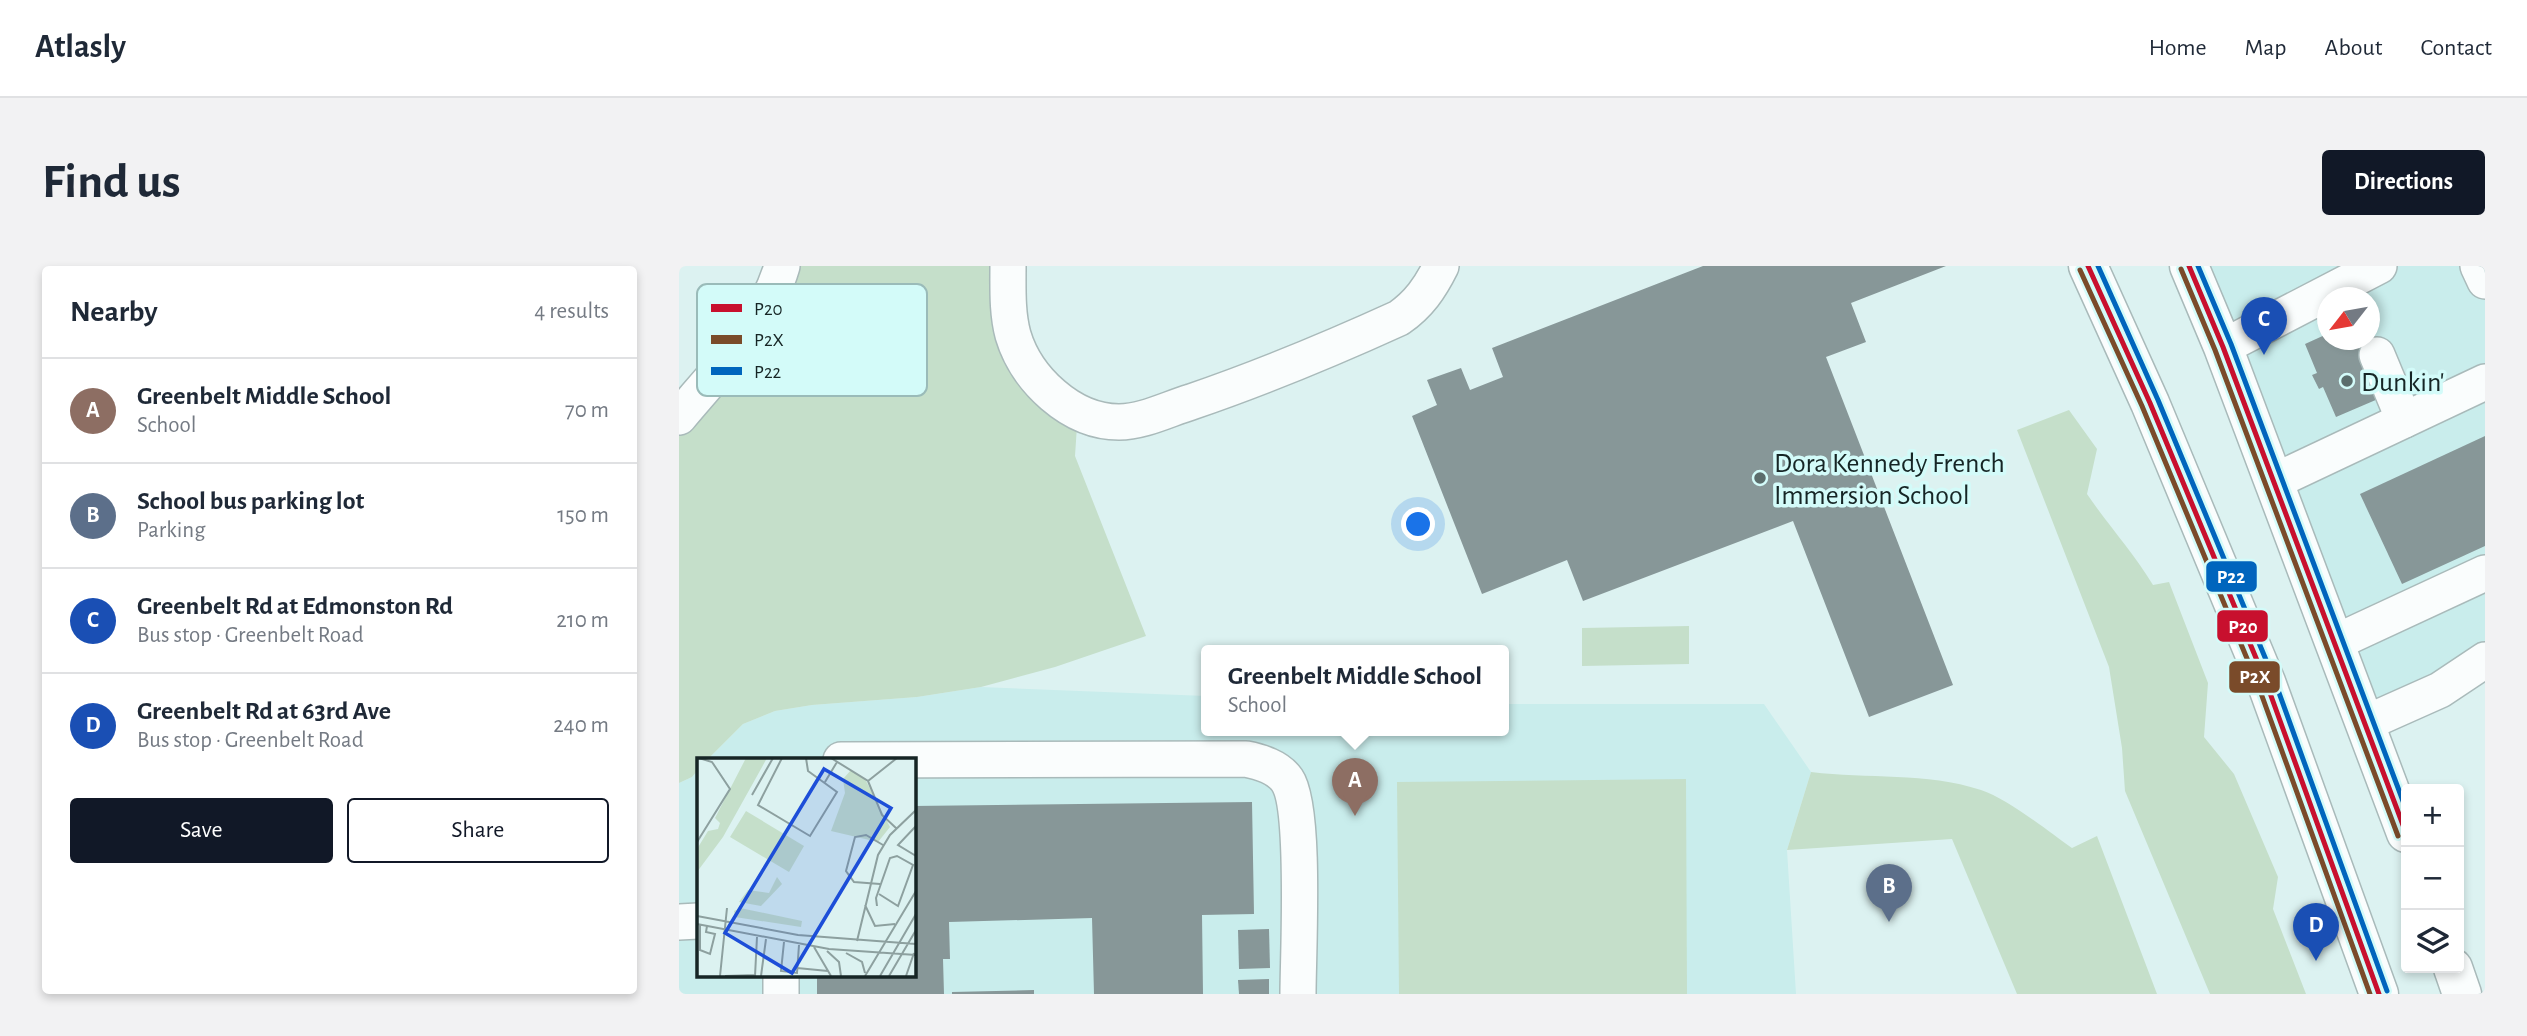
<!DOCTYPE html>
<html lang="en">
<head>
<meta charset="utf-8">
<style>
	body { margin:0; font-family:"Alegreya Sans",sans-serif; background:#f2f2f3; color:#1f2937 }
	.controls { position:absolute; right:21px; bottom:21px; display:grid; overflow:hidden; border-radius:7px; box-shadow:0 4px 10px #0003 }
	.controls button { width:63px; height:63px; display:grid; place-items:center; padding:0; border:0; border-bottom:2px solid #e0e1e3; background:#fff; color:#1f2937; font:35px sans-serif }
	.compass { position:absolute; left:1638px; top:21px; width:63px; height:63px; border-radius:50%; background:#fff; box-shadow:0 4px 10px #0003; rotate:239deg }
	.you { position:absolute; left:740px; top:259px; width:24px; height:24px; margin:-18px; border:5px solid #fff; border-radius:50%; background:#1a73e8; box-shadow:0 0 0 10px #1a73e833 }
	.badge { display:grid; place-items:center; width:46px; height:46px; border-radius:50%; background:#111827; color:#fff; font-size:23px; font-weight:700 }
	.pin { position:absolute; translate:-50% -58px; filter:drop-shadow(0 2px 4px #0008) }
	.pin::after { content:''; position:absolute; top:37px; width:24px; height:21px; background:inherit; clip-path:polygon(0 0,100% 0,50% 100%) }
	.popup { position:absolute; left:522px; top:379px; width:308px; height:91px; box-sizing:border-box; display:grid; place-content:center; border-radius:7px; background:#fff; filter:drop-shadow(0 2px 5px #0005); font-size:23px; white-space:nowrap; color:#747a83 }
	.popup b { font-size:26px; color:#1f2937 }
	.popup::after { content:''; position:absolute; left:50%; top:100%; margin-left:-14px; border:14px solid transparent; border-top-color:#fff }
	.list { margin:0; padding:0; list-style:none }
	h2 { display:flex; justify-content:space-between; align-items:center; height:91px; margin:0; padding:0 28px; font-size:30px }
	h2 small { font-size:23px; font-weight:400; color:#747a83 }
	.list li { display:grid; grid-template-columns:46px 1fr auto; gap:21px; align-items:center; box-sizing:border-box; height:105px; padding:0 28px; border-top:2px solid #e0e1e3 }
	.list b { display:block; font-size:26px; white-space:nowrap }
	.list p { margin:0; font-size:23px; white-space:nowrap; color:#747a83 }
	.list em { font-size:23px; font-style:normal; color:#747a83 }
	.actions { display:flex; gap:14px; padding:21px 28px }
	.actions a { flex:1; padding:16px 0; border:2px solid #111827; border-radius:7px; text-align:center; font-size:24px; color:#111827 }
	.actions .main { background:#111827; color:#fff }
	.icon { flex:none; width:38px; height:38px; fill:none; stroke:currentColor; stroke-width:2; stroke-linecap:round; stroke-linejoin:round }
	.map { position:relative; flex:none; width:1806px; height:728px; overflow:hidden; border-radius:7px }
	header { display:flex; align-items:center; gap:42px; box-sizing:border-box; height:98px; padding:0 35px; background:#fff; border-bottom:2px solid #e0e1e3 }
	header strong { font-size:33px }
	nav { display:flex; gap:38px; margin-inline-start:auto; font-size:24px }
	.intro { display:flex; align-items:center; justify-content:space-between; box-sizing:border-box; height:168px; padding:0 42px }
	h1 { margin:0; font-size:49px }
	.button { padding:18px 32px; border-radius:7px; background:#111827; color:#fff; font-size:24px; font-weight:700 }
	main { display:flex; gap:42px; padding:0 42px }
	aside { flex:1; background:#fff; border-radius:7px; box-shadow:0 4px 10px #0003 }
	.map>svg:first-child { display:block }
	.built { fill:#c9edec; fill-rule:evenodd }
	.green { fill:#c5dfca }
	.building { fill:#879798 }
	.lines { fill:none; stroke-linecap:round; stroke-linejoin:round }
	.minor-casing { stroke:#a9baba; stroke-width:38 }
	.major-casing { stroke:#a9baba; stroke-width:41 }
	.minor { stroke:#fafdfd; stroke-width:35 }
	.major { stroke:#fafdfd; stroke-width:38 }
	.bus-1-casing { stroke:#d3fbf9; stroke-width:10 }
	.bus-2-casing { stroke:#d3fbf9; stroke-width:10 }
	.bus-3-casing { stroke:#d3fbf9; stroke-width:10 }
	.bus-1 { stroke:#c8102e; stroke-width:5 }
	.bus-2 { stroke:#7a4b2a; stroke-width:5 }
	.bus-3 { stroke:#0065bd; stroke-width:5 }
	.poi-dot { fill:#5b6d6c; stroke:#d3fbf9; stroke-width:2.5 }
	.labels { text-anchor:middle; stroke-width:7; stroke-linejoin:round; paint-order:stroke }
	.poi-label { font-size:28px; fill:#162525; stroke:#d3fbf9; text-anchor:start }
	.inset-road { fill:none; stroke:#8da09f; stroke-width:2 }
	.view { fill:#1d4ed8; fill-opacity:0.15; stroke:#1d4ed8; stroke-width:3.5 }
	.inset-edge { fill:none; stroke:#162525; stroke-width:3.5 }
	.key { fill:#d3fbf9; stroke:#9abbb9; stroke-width:2 }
	.key-label { font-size:19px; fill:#162525 }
	.line-badge { stroke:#d3fbf9; stroke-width:2.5 }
	.badge-label { font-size:19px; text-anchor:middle; font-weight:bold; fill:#fff }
</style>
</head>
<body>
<header>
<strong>Atlasly</strong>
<nav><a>Home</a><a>Map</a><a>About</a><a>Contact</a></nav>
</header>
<div class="intro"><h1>Find us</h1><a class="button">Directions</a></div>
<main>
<aside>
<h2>Nearby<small>4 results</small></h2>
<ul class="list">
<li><span class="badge" style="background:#8d6e63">A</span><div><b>Greenbelt Middle School</b><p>School</p></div><em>70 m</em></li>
<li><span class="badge" style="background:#5c6f8a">B</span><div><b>School bus parking lot</b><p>Parking</p></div><em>150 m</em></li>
<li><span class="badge" style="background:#1a4fb4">C</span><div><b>Greenbelt Rd at Edmonston Rd</b><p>Bus stop · Greenbelt Road</p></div><em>210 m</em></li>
<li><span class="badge" style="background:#1a4fb4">D</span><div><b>Greenbelt Rd at 63rd Ave</b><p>Bus stop · Greenbelt Road</p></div><em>240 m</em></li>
</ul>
<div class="actions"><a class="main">Save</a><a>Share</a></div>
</aside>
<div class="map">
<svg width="1806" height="728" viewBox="0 0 1806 728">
	<rect width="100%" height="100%" fill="#dcf2f1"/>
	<g class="built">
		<path d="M1510 0H1806V394L1687 457ZM1648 32H1690V74H1648Z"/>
		<path d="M302 421 527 430V464H825V438H1085L1132 506 1108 584 1117 728H0V517L13 511 19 504V709H234V494L29 493 64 458 96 445 133 439 238 431Z"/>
	</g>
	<g class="green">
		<path d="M103 0H329L330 48 399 145 396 190 467 370 376 401 302 421 238 431 133 439 96 445 64 458 29 493 19 494V504L13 511 0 517V151Z"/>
		<path d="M1390 144 1418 183 1408 228C1429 259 1454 286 1474 319L1490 316 1529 417 1525 471 1555 508 1599 611 1594 643 1627 728H1531L1446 525 1443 482 1430 401 1338 164Z"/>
		<path d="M1010 360V398L903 400V362Z"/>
		<path d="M1132 506C1189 513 1247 506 1302 524 1329 533 1369 565 1393 582L1418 570 1478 728H1338L1273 573 1108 584Z"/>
		<path d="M1007 513 1008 728H720L718 516Z"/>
	</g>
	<g class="building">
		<path d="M1024 0H1267L1172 37 1187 76 1147 91 1274 419 1190 451 1114 255 904 335 888 294 803 328 733 150 758 139 748 114 782 102 791 124 824 111 813 82Z"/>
		<path d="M1648 68V74H1683L1706 130 1657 151 1644 121 1640 123 1633 109 1638 107 1626 78Z"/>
		<path d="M1806 170V280L1723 318 1681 228Z"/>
		<path d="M573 536 575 648 523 649 524 728H415L413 652 270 656 271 693H264L265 728H138V709H234V540Z"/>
		<path d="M590 663 591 702 560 703 559 664Z"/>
		<path d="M590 713V728H560L559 714Z"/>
		<path d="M355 724V728H273V726Z"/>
	</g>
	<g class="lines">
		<g class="minor-casing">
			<g id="minor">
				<path d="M329 0C329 23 328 47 334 69 347 113 392 156 440 156 464 156 489 143 512 136 582 112 652 83 720 52 740 38 751 22 762 0"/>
				<path d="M1799 0 1806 15"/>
				<path d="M1544 81 1700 0"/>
				<path d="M1698 89 1725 154"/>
				<path d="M0 151C38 105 86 59 103 0"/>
				<path d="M1594 216 1806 116"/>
				<path d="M1655 377 1806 307"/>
				<path d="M1687 457 1761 424 1806 394"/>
				<path d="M162 494 567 493C582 496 599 501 608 514 627 541 619 688 619 728"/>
				<path d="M0 656 19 655"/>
				<path d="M102 709V728"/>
			</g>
		</g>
		<g class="major-casing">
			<g id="major">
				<path d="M1409 0 1471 137 1587 416 1700 728"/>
				<path d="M1510 0 1544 81 1727 567"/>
				<path d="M1774 702 1783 728"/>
			</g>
		</g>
		<use href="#minor" class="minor"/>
		<use href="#major" class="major"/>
		<g class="bus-1-casing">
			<g id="bus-1">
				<path d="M1409 0 1471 137 1587 416 1700 728"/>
				<path d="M1510 0 1544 81 1727 567"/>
			</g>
		</g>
		<g class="bus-2-casing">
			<g id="bus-2">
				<path d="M1502 3 1536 84 1719 570"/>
				<path d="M1401 4 1463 140 1579 419 1691 728"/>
			</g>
		</g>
		<g class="bus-3-casing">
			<g id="bus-3">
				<path d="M1419 0 1479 134 1595 413 1708 725"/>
				<path d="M1519 0 1552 78 1727 543"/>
			</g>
		</g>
		<use href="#bus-1" class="bus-1"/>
		<use href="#bus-2" class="bus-2"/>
		<use href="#bus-3" class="bus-3"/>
	</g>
	<g class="poi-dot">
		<circle cx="1668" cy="115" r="7"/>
		<circle cx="1081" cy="212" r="7"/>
	</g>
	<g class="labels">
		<g class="poi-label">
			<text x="1682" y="125">Dunkin'</text>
			<text x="1095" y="206">Dora Kennedy French<tspan x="1095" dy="32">Immersion School</tspan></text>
		</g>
	</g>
	<g transform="translate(18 492)">
		<rect width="219" height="219" fill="#dcf2f1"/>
		<path d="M49 0H70L26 79 0 114V91L11 73 21 71 23 65 18 60ZM154 12 168 21 193 69 181 84 134 73 148 35 146 21ZM49 53 107 88 92 114 33 79ZM80 119 85 126 64 148 42 144 51 132 72 135ZM43 150 105 163 104 169 38 159 37 153Z" fill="#c5dfca"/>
		<path class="inset-road" d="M85 0 61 47 113 78 140 34 111 13 109 0M134 0 171 23 185 57 199 70M171 23 200 0M128 24 140 4M55 37 76 0M219 68 201 87 219 98M0 84 33 31 15 4 2 0M183 126 157 124 149 113 158 79 169 77 186 87M168 147 178 168 198 166M180 148 179 140 193 100 200 98 216 107 201 148 182 136M0 158 101 177 219 186M0 166 132 191 219 197M3 167V192L13 196 18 176 9 174 10 168M160 183 181 97 193 77 219 52M87 184 84 213 100 215 102 187M117 189 134 218M130 193 142 204 144 218M149 195 165 204 168 215M100 210 131 213M23 218 30 150M28 218 58 217M58 218 60 179M64 218 69 181M168 218 219 133M183 218 219 156M192 218 219 172M209 218 217 195"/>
		<path class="view" d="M127 11 194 50 95 215 28 175Z"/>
		<rect width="219" height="219" class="inset-edge"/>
	</g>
	<rect x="18" y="18" width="230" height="112" rx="10" class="key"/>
	<rect x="32" y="38" width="31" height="8" fill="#c8102e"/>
	<rect x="32" y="69" width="31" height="9" fill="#7a4b2a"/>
	<rect x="32" y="101" width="31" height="8" fill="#0065bd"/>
	<g class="key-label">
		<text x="75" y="49">P20</text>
		<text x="75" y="80">P2X</text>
		<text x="75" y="112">P22</text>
	</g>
	<g class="line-badge">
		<rect x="1526" y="294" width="53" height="33" rx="7" fill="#0065bd"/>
		<rect x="1537" y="343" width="53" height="34" rx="7" fill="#c8102e"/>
		<rect x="1549" y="394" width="53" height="34" rx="7" fill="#7a4b2a"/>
	</g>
	<g class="badge-label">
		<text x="1552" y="317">P22</text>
		<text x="1564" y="367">P20</text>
		<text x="1576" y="417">P2X</text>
	</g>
</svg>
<div class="controls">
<button>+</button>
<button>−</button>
<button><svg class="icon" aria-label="layers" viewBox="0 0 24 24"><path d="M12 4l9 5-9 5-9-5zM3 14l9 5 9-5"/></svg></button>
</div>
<svg class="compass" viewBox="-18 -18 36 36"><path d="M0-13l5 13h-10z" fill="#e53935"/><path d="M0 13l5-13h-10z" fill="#747a83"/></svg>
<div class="you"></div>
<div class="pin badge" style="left:676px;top:550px;background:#8d6e63">A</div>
<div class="popup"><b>Greenbelt Middle School</b>School</div>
<div class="pin badge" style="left:1210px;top:656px;background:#5c6f8a">B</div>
<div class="pin badge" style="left:1585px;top:89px;background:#1a4fb4">C</div>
<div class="pin badge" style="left:1637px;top:695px;background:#1a4fb4">D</div>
</div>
</main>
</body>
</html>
